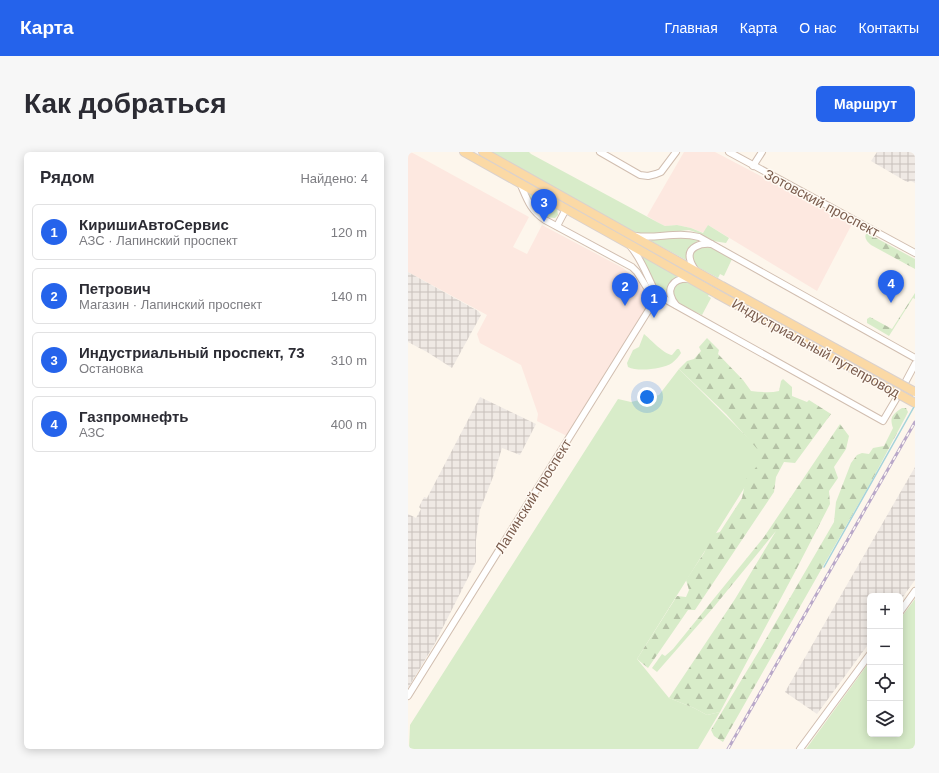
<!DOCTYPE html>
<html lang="ru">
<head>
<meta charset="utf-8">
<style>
	body { margin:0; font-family:Helvetica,sans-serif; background:#f7f7f7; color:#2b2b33 }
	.controls { position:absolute; right:12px; bottom:12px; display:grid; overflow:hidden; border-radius:6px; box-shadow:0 2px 10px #0003 }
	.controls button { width:36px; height:36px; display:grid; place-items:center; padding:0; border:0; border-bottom:1px solid #e1e1e2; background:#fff; color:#2b2b33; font:20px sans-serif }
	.you { position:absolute; left:239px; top:245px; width:14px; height:14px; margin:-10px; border:3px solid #fff; border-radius:50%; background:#1a73e8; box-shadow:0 0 0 6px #1a73e833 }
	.badge { display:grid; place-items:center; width:26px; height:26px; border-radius:50%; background:#2563eb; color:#fff; font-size:13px; font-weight:700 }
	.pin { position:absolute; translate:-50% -33px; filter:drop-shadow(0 1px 2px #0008) }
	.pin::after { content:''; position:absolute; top:21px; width:14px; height:12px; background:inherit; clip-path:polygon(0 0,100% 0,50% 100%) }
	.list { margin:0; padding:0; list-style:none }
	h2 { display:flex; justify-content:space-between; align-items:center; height:52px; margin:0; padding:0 16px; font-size:17px }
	h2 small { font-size:13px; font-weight:400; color:#7c7c81 }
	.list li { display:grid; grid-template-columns:26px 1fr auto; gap:12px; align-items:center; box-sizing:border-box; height:56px; margin:0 8px 8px; padding:0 8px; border:1px solid #e1e1e2; border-radius:6px }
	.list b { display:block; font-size:15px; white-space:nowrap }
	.list p { margin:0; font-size:13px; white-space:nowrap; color:#7c7c81 }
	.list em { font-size:13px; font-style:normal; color:#7c7c81 }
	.icon { flex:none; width:22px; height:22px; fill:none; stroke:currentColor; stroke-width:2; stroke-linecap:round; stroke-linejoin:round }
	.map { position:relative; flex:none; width:507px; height:597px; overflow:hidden; border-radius:6px }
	header { display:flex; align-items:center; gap:24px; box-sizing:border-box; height:56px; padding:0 20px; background:#2563eb; color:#fff }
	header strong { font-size:19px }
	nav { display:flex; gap:22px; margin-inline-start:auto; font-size:14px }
	.intro { display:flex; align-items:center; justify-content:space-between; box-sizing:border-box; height:96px; padding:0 24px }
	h1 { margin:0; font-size:28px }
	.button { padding:10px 18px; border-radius:6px; background:#2563eb; color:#fff; font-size:14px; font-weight:700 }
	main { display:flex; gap:24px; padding:0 24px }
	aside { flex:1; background:#fff; border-radius:6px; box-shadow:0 2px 10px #0003 }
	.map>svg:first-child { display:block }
	.commercial { fill:#fde8e0 }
	.industrial { fill:url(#industrial-grid) }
	.grass { fill:#d8ecc9 }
	.forest { fill:url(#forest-firs) }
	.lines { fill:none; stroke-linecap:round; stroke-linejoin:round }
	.stream { stroke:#a5d3da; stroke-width:1.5 }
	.minor-casing { stroke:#d1beb0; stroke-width:8 }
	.major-casing { stroke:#dad1cd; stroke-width:10 }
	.minor { stroke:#fff; stroke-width:6 }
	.major { stroke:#fbd9a5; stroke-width:8 }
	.rail-casing { stroke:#b9a8c9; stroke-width:3 }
	.rail { stroke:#fffaf3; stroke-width:1.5; stroke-dasharray:4.5; stroke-linecap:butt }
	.major-bridge-casing { stroke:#dad1cd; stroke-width:10; stroke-linecap:butt }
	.major-bridge { stroke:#fbd9a5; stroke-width:8 }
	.labels { text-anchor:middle; stroke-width:3; stroke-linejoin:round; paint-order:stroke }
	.street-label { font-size:14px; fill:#7a5c4d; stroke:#fffaf3 }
</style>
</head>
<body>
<header>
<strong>Карта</strong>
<nav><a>Главная</a><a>Карта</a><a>О нас</a><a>Контакты</a></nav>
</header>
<div class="intro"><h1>Как добраться</h1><a class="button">Маршрут</a></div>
<main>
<aside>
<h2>Рядом<small>Найдено: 4</small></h2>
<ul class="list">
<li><span class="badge">1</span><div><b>КиришиАвтоСервис</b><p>АЗС · Лапинский проспект</p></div><em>120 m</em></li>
<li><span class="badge">2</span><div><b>Петрович</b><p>Магазин · Лапинский проспект</p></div><em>140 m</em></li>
<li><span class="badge">3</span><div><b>Индустриальный проспект, 73</b><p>Остановка</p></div><em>310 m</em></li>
<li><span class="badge">4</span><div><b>Газпромнефть</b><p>АЗС</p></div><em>400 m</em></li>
</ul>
</aside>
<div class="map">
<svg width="507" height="597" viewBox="0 0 507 597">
	<defs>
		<pattern id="industrial-grid" width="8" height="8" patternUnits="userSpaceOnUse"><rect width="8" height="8" fill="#efe9e4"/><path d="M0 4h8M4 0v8" fill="none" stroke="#c7c0bb"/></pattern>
		<pattern id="forest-firs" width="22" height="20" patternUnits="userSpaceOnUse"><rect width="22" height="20" fill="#d8ecc9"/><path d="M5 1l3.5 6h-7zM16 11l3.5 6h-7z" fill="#b4c2a5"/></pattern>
	</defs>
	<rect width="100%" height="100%" fill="#fdf6ec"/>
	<g class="commercial">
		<path d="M0 0H3L121 65 105 95 119 102 134 73 215 116 227 126 235 137 241 148 238 157 159 284 129 269 130 262 113 213 72 191 69 182 79 163 0 120Z"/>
		<path d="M276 0H307L444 72 409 139 300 73 296 81 283 76 269 73 257 74 249 70 239 64Z"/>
	</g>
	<g class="industrial">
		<path d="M469 0H507V31L503 29 499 30 463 9Z"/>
		<path d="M0 120 70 159 73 163 44 216 19 200 0 190Z"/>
		<path d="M72 245 128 272 112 303 94 296 85 325 72 358 68 388V410L26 493 0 536V362L8 366 13 357 11 355 16 345 19 346Z"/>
		<path d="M507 315V428L492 449V444H462V490L409 562 377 540Z"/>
	</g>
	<g class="grass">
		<path d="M82 0H121L123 2 249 70 257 74 269 73 283 76 295 81 300 73 321 86 318 91 305 89 290 81 281 78 238 83 230 82Z"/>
		<path d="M121 41H123L149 56 150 63 147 66C132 66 126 55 120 43Z"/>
		<path d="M281 83 291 88C283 93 280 98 279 107L278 108 243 89 244 87Z"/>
		<path d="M300 94 324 107 316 124 312 122 310 126 288 114 285 110 284 104 288 96Z"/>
		<path d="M235 105H237L269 123V125L263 130 257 141 254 142 251 141 234 107Z"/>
		<path d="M279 129 302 141 300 144 303 146 294 163C285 158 262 151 266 137 268 131 273 130 279 129Z"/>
		<path d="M236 182C243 188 256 202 264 203L269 197H271L273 201C271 204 268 208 264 211 255 217 230 220 220 215L219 211 225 198 231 195Z"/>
		<path d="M271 217 357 303 229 507 261 546 286 556 299 563 312 560 290 597H1L2 573 210 247 223 250 251 243Z"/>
		<path d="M507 447V597H398L462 509V582H492V467Z"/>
	</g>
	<g class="forest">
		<path d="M459 81 507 107V117L463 93C459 90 456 86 458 82Z"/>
		<path d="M507 141V147L505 146 481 184 459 171V167L462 165 484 177Z"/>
		<path d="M299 186 311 198 310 202 335 228 343 239C353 240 362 241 371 239L373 229 375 227 384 235V244L399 250 401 248 423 262 387 311 376 310 368 325 366 340 287 458H280L240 516 229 507 269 444 278 445 281 438 278 428 296 401 304 382 312 380 334 346 339 322 345 319 352 310 351 299 318 262 271 217 279 209 286 207 293 199 291 195Z"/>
		<path d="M494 256H498L500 260 497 266 463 330 315 590 306 584 303 578 354 494 426 370 428 350 443 311 449 303 454 301 461 302 465 296 476 294 485 276C481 265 485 262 494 256Z"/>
		<path d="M432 272 441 284 438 297 426 315 430 326 421 339 422 352 388 418 312 560 299 563 286 556 261 546 327 447 368 379 305 456 249 520 244 516 254 502 257 504 265 497 356 385Z"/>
	</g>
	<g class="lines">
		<path class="stream" d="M416 415 507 253"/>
		<g class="minor-casing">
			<g id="minor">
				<path d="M192 0 232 23 240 24 248 22 253 20 268 0"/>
				<path d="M321 0 507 101"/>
				<path d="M345 14 354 0"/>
				<path d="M112 31C119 47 122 58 137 68L224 115 229 120 244 144 247 148"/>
				<path d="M149 74 158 57"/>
				<path d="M228 84C249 87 269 79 291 85L507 206"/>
				<path d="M223 95C234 108 239 124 247 139L250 143 262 150 475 269 488 247"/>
				<path d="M288 119C286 116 283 112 282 107 279 95 293 91 303 92"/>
				<path d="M268 153C256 138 264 125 283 127"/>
				<path d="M498 229 507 212"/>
				<path d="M492 460 507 439"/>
				<path d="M0 544 250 143"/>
				<path d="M392 597 462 502"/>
			</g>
		</g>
		<g class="major-casing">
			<g id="major">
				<path d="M56 0 219 91 309 142"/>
				<path d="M75 0 314 134"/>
			</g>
		</g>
		<use href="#minor" class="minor"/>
		<use href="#major" class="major"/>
		<g class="rail-casing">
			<path id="rail" d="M320 597 507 270"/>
		</g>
		<use href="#rail" class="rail"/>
		<g class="major-bridge-casing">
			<g id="major-bridge">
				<path d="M314 134 507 240"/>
				<path d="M309 142 507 251"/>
			</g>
		</g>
		<use href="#major-bridge" class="major-bridge"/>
	</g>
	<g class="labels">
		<g class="street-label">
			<text transform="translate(414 51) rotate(28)" y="5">Зотовский проспект</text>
			<text transform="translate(408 196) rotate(29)" y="5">Индустриальный путепровод</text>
			<text transform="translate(125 344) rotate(-58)" y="5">Лапинский проспект</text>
		</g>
	</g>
</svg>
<div class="controls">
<button>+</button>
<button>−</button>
<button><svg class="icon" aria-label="locate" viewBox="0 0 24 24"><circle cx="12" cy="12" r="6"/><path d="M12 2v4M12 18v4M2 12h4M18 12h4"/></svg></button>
<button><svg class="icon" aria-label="layers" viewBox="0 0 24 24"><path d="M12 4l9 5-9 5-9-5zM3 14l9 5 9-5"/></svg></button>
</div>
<div class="you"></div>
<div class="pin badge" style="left:246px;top:166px">1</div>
<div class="pin badge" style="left:217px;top:154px">2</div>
<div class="pin badge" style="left:136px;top:70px">3</div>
<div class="pin badge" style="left:483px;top:151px">4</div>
</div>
</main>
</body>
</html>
